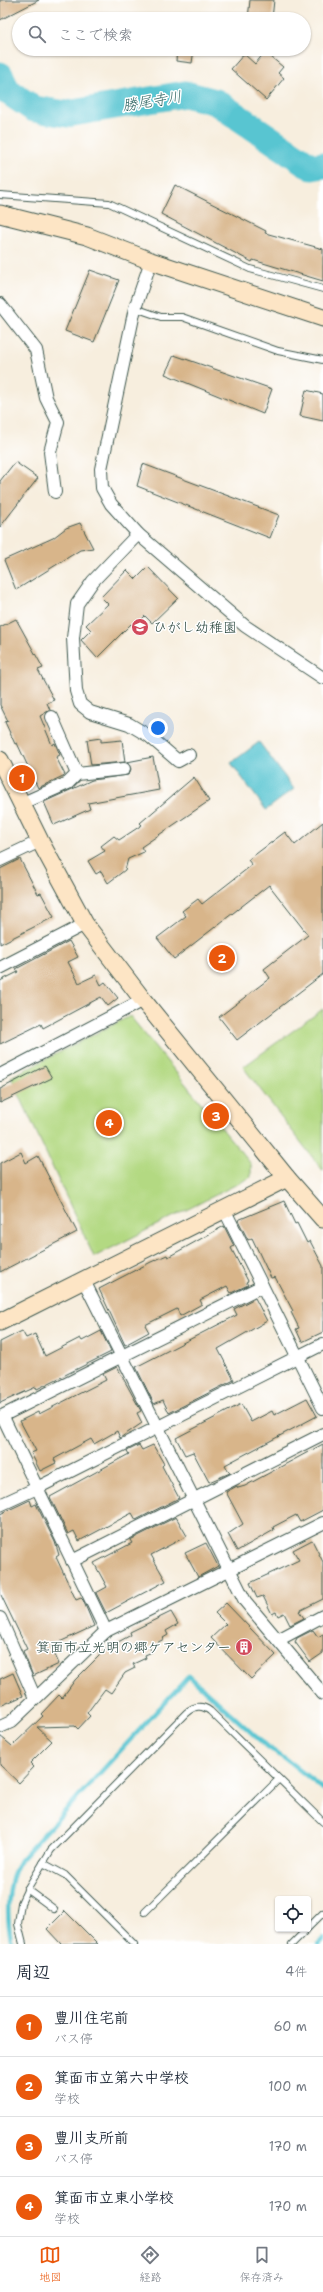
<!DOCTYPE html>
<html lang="ja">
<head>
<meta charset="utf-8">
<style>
	body { margin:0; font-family:"Shantell Sans","Klee One",sans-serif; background:#f2f2f3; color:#1f2937 }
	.controls { position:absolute; right:12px; bottom:12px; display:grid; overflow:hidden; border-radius:4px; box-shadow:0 1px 3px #0004 }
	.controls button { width:36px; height:36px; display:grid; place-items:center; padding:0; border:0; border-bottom:1px solid #e0e1e3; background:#fff; color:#1f2937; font:20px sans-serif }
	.you { position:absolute; left:158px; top:728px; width:14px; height:14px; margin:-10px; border:3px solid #fff; border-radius:50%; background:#1a73e8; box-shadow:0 0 0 6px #1a73e833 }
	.badge { display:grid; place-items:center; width:26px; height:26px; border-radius:50%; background:#ea580c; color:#fff; font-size:13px; font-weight:700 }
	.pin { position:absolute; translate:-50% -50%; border:2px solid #fff; box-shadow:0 1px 4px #0006 }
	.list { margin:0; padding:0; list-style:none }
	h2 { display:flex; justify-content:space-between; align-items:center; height:52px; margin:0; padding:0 16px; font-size:17px }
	h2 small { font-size:13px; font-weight:400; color:#747a83 }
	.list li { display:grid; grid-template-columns:26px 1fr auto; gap:12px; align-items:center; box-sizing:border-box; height:60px; padding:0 16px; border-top:1px solid #e0e1e3 }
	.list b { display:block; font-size:15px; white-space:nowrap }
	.list p { margin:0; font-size:13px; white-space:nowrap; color:#747a83 }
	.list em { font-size:13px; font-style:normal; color:#747a83 }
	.icon { flex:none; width:22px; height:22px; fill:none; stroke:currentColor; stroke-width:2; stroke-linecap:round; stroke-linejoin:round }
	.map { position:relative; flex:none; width:323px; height:1944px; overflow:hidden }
	.search { position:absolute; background:#fff; box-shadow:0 1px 3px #0004; left:12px; right:12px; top:12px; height:44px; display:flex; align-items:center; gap:10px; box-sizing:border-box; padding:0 14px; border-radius:22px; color:#747a83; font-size:15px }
	.sheet { height:292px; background:#fff }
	nav { display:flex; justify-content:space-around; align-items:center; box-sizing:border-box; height:56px; border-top:1px solid #e0e1e3; background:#fff; font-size:11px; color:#747a83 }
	nav a { display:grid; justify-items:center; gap:2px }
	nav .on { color:#ea580c }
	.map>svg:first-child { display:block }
	.green { fill:#b3d982; stroke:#698b5b }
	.water { fill:#58c5d1; stroke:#3c8182 }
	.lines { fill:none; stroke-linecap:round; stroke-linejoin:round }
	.stream { stroke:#58c5d1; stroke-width:4.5 }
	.river { stroke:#58c5d1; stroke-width:27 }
	.building { fill:#d8b58a }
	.lane-casing { stroke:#3f584e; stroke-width:8 }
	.street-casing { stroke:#3f584e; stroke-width:14 }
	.secondary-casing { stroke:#3f584e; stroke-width:19 }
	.lane { stroke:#fff; stroke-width:6 }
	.street { stroke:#fff; stroke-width:12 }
	.secondary { stroke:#fde5c5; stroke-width:17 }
	.labels { text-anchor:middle; stroke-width:3; stroke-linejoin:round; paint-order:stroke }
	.poi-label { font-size:14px; fill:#1f3d34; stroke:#fff; text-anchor:start }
	.water-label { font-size:15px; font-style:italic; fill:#306663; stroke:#fff }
</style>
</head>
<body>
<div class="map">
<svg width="323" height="1944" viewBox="0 0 323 1944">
	<rect width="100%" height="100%" fill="#fff"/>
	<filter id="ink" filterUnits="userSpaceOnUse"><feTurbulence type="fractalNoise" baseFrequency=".025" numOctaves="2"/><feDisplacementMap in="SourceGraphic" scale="8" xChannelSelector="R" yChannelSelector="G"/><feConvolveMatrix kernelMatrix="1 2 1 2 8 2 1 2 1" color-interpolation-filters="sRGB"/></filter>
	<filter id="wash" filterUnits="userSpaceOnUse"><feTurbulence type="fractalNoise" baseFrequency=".012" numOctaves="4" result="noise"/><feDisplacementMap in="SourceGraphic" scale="16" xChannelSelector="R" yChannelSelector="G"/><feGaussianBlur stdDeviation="0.9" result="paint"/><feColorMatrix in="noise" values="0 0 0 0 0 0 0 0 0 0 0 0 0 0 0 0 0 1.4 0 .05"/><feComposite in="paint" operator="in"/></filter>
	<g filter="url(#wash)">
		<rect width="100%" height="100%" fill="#f7eede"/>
		<g class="green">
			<path d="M323 1009V1171L243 1067Z"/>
			<path d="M130 1016 251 1164V1177L94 1257 11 1077Z"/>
		</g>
		<path class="water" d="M259 742 294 789 266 810 231 763Z"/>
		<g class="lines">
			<g class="stream">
				<path d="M12 1944C6 1918 6 1884 20 1860L189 1676 265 1745 292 1764 323 1789"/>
				<path d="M318 1944 323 1939"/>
			</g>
			<path class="river" d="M0 75 7 91 34 109 67 114 185 94 216 102 312 167 323 165"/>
		</g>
		<g id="blocks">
			<g class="building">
				<path d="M0 0H39L0 20Z"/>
				<path d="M250 0H274L272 19H248Z"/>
				<path d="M177 49H194L192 63 176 61Z"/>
				<path d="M265 52 283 67 278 73 284 78 266 100 231 69 244 54 255 64Z"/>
				<path d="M175 185 266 231 265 233 323 249V281L253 260 252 262 161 214Z"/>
				<path d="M90 270 119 280 94 342 65 331Z"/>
				<path d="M174 355 272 389 263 414 165 374Z"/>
				<path d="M306 390 323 394V421L300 416Z"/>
				<path d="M15 462 38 478 0 527V481Z"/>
				<path d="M143 464 279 515 270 538 137 486Z"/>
				<path d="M80 523 93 548 80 550 16 590 4 560 53 538 66 528Z"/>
				<path d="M148 567 178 598 152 623 145 616 134 627 131 624 97 658 81 640 91 630 86 625 108 604 101 597 127 570 136 579Z"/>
				<path d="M16 619 43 668 38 670 54 700 47 703 50 710 40 716 52 745 55 743 60 755 56 757 65 775 38 788 17 743 15 744 5 722 8 721 0 705V627Z"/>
				<path d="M101 738V742L122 740 125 762 91 765 87 740Z"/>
				<path d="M153 757 159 790 88 803 90 809 54 825 44 802 92 780 128 775 131 769 127 762Z"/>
				<path d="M194 777 209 801 141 847 144 852 128 859 125 870 108 883 101 871 96 874 88 861 105 851 101 846 114 836 119 840 142 825 140 823Z"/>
				<path d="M323 822V974L237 1040 219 1017 270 978 264 969 308 935 269 885 174 959 157 938 186 916 182 911 198 899 202 904 252 865 248 860 285 832 295 845Z"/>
				<path d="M20 859 38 894 41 893 54 917 0 944V869Z"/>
				<path d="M69 941 78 957 68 962 79 983 96 975 101 985 105 982 118 998 108 1006 101 997 43 1028 41 1024 0 1044V981L18 972 16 969Z"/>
				<path d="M45 1066 52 1078 0 1103V1089Z"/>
				<path d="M21 1152 26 1163 38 1156 77 1232 0 1272V1163Z"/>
				<path d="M284 1201 295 1224 297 1223 307 1243 310 1241 323 1266V1332L302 1342 296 1329 299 1328 291 1312 293 1311 275 1277 271 1278 252 1238 248 1240 238 1220Z"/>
				<path d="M224 1226 234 1246 231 1248 248 1281 246 1282 248 1285 231 1293 227 1286 200 1300 202 1304 180 1316 177 1309 145 1325 149 1332 125 1345 99 1289 151 1262 167 1255 168 1257Z"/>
				<path d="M255 1298 267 1321 218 1349 234 1380 169 1413 163 1400 154 1404 136 1367 237 1315 234 1309Z"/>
				<path d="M22 1331 26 1338 35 1334 45 1356 80 1338 82 1341 101 1331 111 1352 37 1389 36 1387 0 1403V1342Z"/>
				<path d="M117 1367 141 1411 137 1413 142 1423 120 1438 117 1431 94 1444 91 1439 54 1459 56 1463 40 1471 31 1453 36 1451 20 1421 38 1412 39 1414 106 1380 103 1374Z"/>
				<path d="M307 1398 317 1416 225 1465 230 1473 209 1482 193 1452 185 1455 176 1438 241 1404 251 1422 272 1411 274 1415Z"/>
				<path d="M323 1444V1510L300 1522 296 1515 273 1527 274 1530 237 1551 228 1534 243 1524 226 1492 237 1486 238 1488 245 1486Z"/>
				<path d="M139 1445 142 1450 153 1445 164 1464 162 1466 179 1498 136 1520 132 1513 79 1541 74 1531 68 1534 50 1497 129 1454 127 1451Z"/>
				<path d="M30 1500 32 1506 36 1504 55 1542 59 1555 56 1557 76 1600 81 1598 83 1600 94 1626 51 1646 59 1664 33 1676 23 1651 27 1649 0 1593V1514Z"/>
				<path d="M176 1517 187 1536 151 1555 166 1581 106 1613 96 1593 107 1587 94 1563 132 1543 130 1540Z"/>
				<path d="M312 1540 323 1562V1599L299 1611 304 1618 290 1625 284 1613 278 1616 276 1612 272 1614 263 1596 257 1598 250 1583 299 1560 293 1550Z"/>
				<path d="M206 1543 218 1566 198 1577 185 1553Z"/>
				<path d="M226 1603 276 1655 251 1679 211 1638 226 1624 215 1613Z"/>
				<path d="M171 1612 178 1624 166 1631 168 1635 163 1638 164 1639 149 1647 152 1652 145 1655 146 1658 133 1664 135 1668 125 1673 111 1693 105 1689 87 1713 90 1716 78 1729 75 1726 37 1727 52 1741 30 1763 34 1767 19 1783 0 1765V1736L12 1746 43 1716 41 1714 59 1695 62 1698 75 1680 100 1655 98 1653 131 1635 130 1632Z"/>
				<path d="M313 1630 318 1637 323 1634V1653L310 1662 295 1642 297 1638Z"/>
				<path d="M13 1673 23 1696 0 1706V1679Z"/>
				<path d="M65 1911 98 1944H61L47 1929Z"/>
			</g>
		</g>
	</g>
	<g filter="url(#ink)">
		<use href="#blocks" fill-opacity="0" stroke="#3f584e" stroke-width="1"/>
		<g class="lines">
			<g class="lane-casing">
				<g id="lane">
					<path d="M0 195 109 203 250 269 323 289"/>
					<path d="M135 308 161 317H182L278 351 323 360"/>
					<path d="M43 1863 65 1875 134 1944"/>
					<path d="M27 1889 54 1909"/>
					<path d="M145 1912 279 1779"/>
					<path d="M308 1928 323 1913"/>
					<path d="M23 1944 18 1924 21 1903 29 1886 51 1850 186 1713C194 1706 201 1704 210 1711L323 1822"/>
					<path d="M292 1944 307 1929"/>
				</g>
			</g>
			<g class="street-casing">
				<g id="street">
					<path d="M151 261 135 308 101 469 102 488 111 504 138 534 245 626 323 678"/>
					<path d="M0 304 36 350 46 398 58 422 50 452 55 492"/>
					<path d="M138 534 93 581 77 604 73 638 76 691 80 704 90 712 129 724 149 736 178 761 189 755"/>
					<path d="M52 717 77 774"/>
					<path d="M23 803 68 783 77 774 124 769"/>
					<path d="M0 860 40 841"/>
					<path d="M0 968 85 924"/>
					<path d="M0 1075 143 1000"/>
					<path d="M224 1209 323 1408"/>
					<path d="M84 1281 245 1601 323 1694"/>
					<path d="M0 1417 262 1286"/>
					<path d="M3 1417 106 1631"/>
					<path d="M0 1505 37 1488 323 1344"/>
					<path d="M72 1561 323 1434"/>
					<path d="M0 1618 35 1698"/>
					<path d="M278 1640 323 1616"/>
					<path d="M0 1727 11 1722 106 1631 323 1523"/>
				</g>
			</g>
			<g class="secondary-casing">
				<g id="secondary">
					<path d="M0 214 87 236 151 261 323 318"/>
					<path d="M0 760 40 841 85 924 143 1000 287 1178 323 1219"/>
					<path d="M0 1322 287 1178"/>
				</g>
			</g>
			<use href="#lane" class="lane"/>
			<use href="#street" class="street"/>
			<use href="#secondary" class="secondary"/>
		</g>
	</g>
	<defs>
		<g id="school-disc" transform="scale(0.9)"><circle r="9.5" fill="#d1495b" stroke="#fff"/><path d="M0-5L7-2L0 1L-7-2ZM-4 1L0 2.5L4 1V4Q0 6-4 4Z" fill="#fff"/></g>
		<g id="building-disc" transform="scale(0.9)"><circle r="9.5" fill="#d1495b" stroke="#fff"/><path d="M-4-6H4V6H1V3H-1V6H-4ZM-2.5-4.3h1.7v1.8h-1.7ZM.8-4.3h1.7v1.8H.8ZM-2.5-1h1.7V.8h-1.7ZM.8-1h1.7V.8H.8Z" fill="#fff"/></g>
	</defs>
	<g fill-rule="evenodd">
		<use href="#school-disc" x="140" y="627"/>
		<use href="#building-disc" x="244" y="1647"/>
	</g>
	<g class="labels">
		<g class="poi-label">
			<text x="153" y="632">ひがし幼稚園</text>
			<text x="231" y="1652" text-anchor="end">箕面市立光明の郷ケアセンター</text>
		</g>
		<g class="water-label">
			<text transform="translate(152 101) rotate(-9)" y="5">勝尾寺川</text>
		</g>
	</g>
</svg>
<div class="controls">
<button><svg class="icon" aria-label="locate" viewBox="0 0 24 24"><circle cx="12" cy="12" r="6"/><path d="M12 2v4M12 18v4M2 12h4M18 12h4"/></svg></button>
</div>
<div class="you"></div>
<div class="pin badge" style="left:22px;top:778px">1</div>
<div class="pin badge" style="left:222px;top:958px">2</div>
<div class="pin badge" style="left:216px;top:1116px">3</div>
<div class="pin badge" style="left:109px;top:1123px">4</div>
<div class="search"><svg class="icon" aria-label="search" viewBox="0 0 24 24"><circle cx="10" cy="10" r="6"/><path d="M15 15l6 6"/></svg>ここで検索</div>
</div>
<section class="sheet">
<h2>周辺<small>4件</small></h2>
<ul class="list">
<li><span class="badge">1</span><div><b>豊川住宅前</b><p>バス停</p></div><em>60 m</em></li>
<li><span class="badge">2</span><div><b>箕面市立第六中学校</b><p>学校</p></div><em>100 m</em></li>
<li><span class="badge">3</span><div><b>豊川支所前</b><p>バス停</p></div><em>170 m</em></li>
<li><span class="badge">4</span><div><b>箕面市立東小学校</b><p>学校</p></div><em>170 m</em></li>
</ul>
</section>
<nav>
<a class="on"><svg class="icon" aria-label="map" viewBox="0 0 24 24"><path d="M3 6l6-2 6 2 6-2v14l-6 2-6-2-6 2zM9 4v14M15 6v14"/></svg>地図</a>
<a><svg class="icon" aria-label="directions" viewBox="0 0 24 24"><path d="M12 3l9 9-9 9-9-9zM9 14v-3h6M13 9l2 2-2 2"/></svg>経路</a>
<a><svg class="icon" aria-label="saved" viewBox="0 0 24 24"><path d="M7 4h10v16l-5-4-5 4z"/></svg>保存済み</a>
</nav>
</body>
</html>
